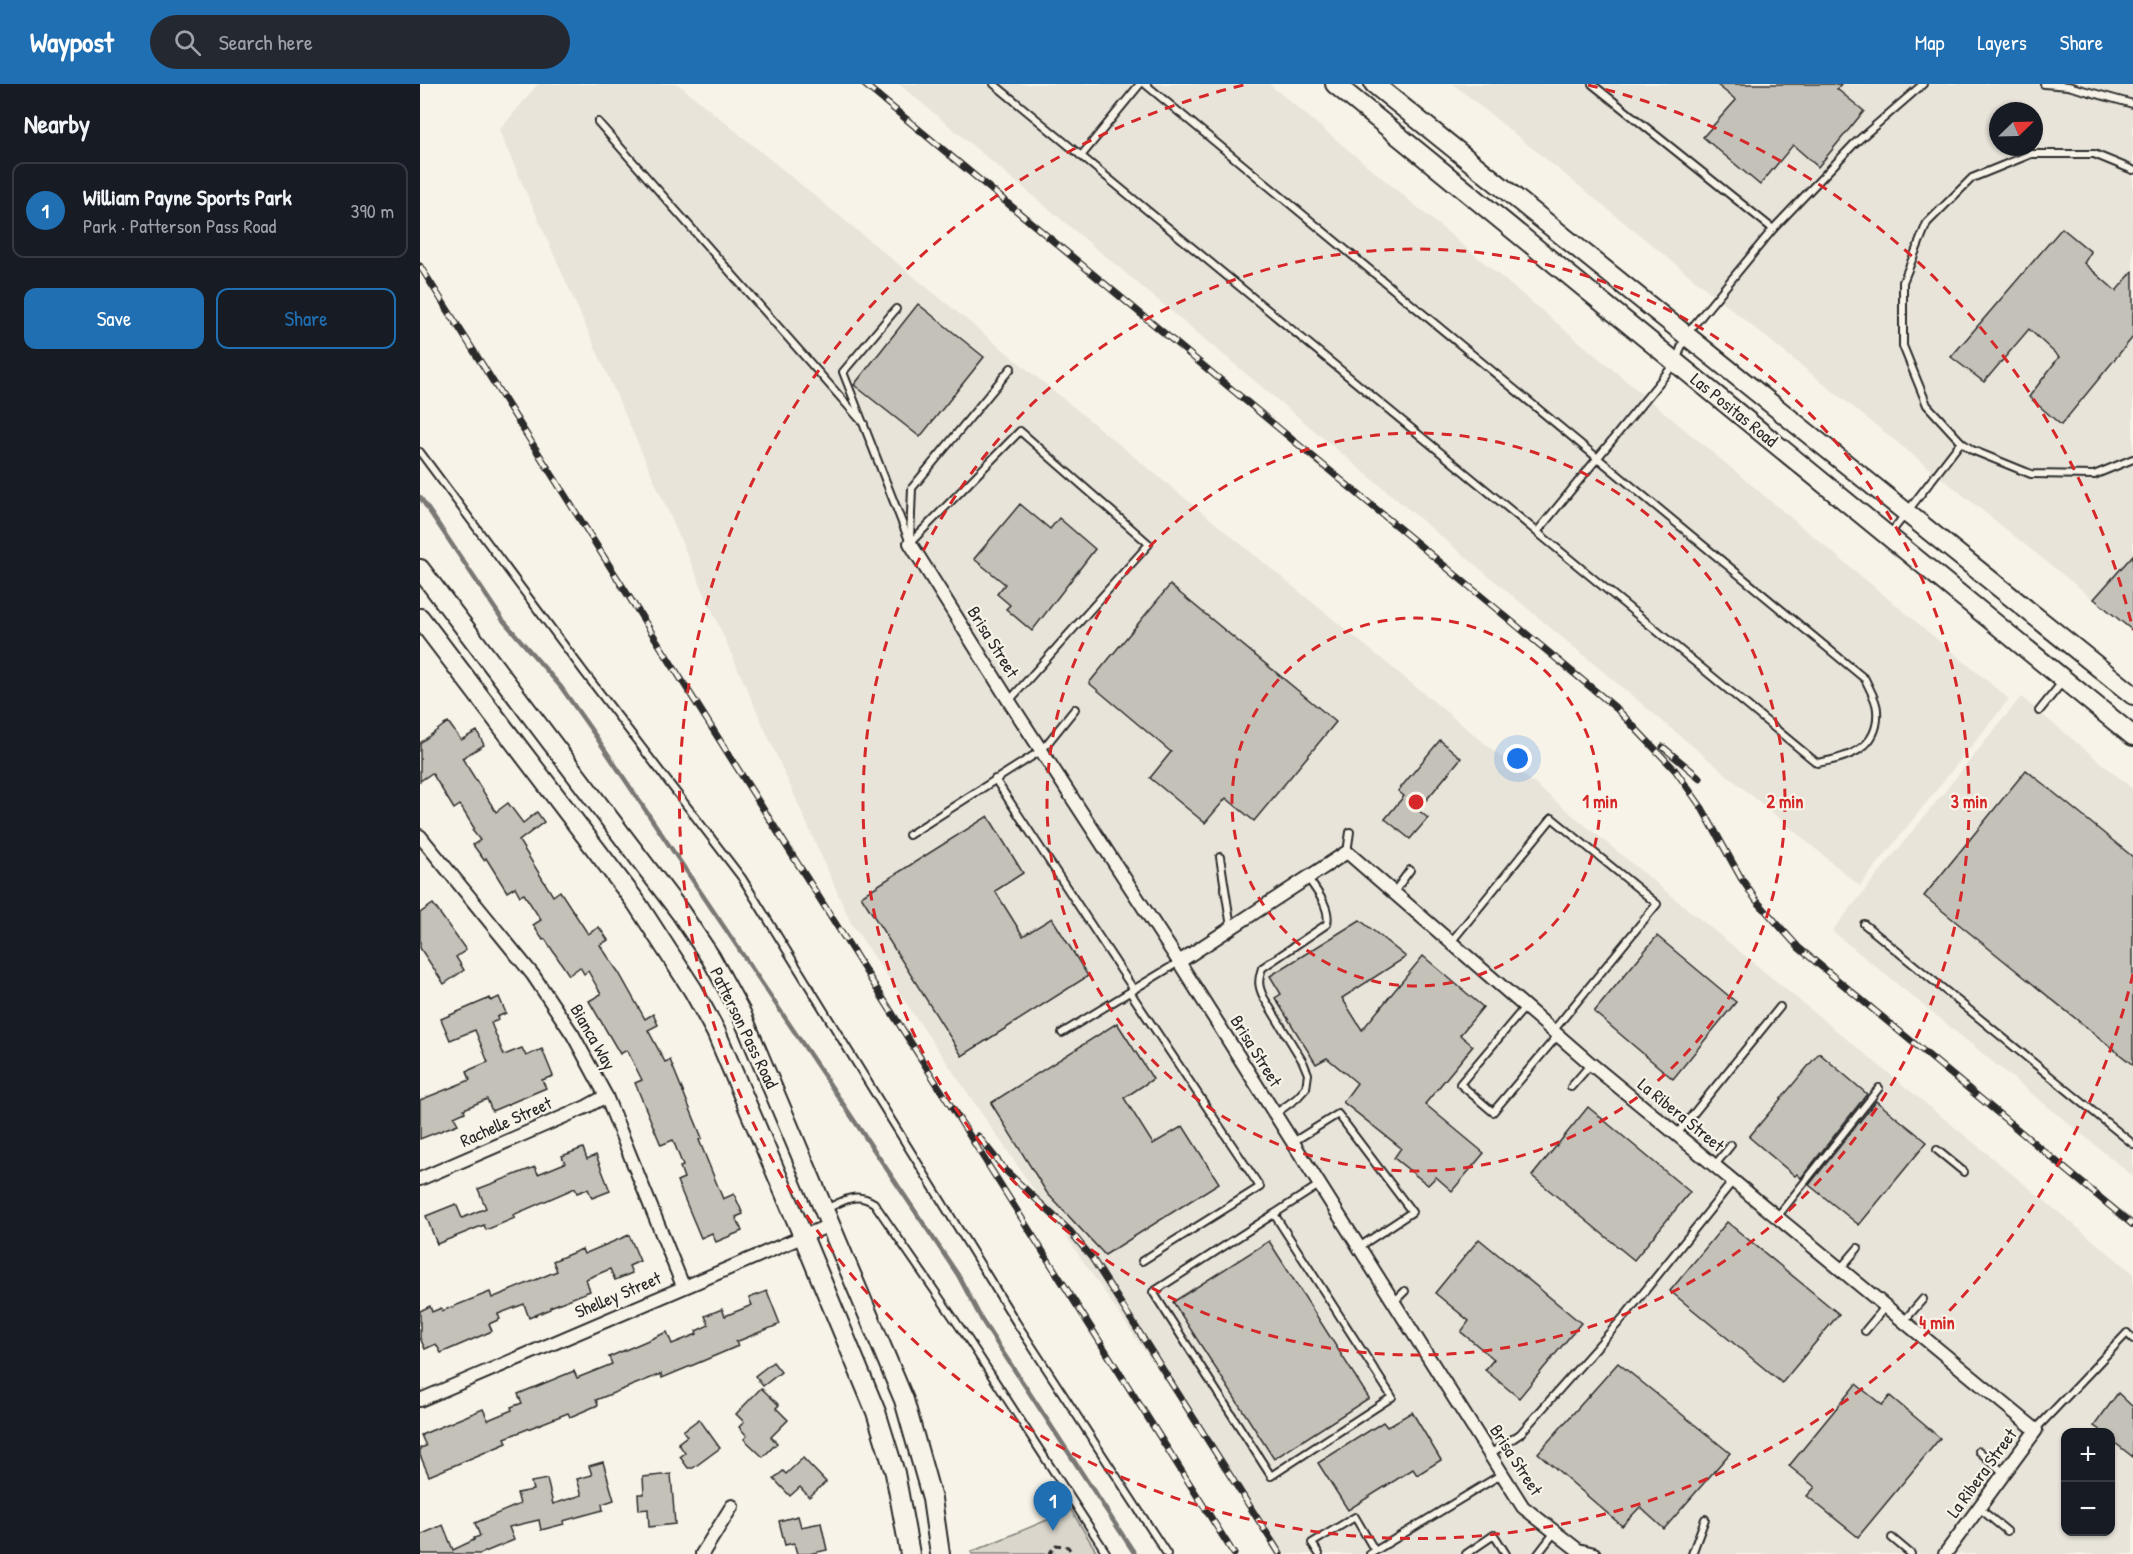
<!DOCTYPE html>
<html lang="en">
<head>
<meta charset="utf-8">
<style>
	body { margin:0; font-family:"Patrick Hand",sans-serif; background:#242831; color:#f1f3f6 }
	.controls { position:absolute; right:18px; bottom:18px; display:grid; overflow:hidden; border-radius:12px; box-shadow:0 2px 4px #0004 }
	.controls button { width:54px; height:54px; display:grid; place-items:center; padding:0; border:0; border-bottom:2px solid #363941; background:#171b24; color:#f1f3f6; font:30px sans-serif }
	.compass { position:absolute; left:1569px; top:18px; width:54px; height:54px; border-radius:50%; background:#171b24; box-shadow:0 2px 4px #0004; rotate:67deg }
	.you { position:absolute; left:1098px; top:675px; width:21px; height:21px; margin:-15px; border:4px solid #fff; border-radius:50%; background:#1a73e8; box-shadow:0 0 0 9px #1a73e833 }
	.badge { display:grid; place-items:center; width:39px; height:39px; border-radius:50%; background:#1f6fb2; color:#fff; font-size:20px; font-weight:700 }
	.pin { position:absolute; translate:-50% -50px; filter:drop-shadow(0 2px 3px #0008) }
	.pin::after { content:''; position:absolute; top:32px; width:21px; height:18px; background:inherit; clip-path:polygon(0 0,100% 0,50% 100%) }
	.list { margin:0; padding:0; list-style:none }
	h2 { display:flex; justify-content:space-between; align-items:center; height:78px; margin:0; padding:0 24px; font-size:26px }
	h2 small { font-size:20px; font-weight:400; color:#9ea1a6 }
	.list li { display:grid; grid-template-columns:39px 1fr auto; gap:18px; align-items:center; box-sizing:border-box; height:96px; margin:0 12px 12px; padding:0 12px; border:2px solid #363941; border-radius:12px }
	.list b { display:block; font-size:22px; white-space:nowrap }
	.list p { margin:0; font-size:20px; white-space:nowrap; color:#9ea1a6 }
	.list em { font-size:20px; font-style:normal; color:#9ea1a6 }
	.actions { display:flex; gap:12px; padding:18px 24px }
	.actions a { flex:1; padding:14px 0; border:2px solid #1f6fb2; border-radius:12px; text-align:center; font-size:21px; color:#1f6fb2 }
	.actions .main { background:#1f6fb2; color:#fff }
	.icon { flex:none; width:33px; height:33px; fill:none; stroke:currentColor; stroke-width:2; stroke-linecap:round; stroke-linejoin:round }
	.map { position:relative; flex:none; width:1713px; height:1470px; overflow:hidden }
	header { display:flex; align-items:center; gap:36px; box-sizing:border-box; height:84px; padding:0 30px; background:#1f6fb2; color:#fff }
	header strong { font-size:28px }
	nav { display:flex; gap:33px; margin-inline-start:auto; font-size:21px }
	.search { width:420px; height:54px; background:#242831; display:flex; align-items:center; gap:15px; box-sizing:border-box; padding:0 21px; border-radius:33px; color:#9ea1a6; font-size:22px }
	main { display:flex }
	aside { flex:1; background:#171b24 }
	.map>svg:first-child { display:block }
	.built { fill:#e8e4da; fill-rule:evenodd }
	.green { fill:#dad6cc; stroke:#82807c; stroke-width:1.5 }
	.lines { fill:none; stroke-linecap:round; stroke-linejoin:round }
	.stream { stroke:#7a7874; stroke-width:4.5 }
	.building { fill:#c4c1b9; stroke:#2b2b2b; stroke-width:1.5 }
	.service-casing { stroke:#2b2b2b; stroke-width:10 }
	.minor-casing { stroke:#2b2b2b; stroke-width:16 }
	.secondary-casing { stroke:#2b2b2b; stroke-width:22 }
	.path { stroke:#2b2b2b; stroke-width:3; stroke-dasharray:6 4.5; stroke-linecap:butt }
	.service { stroke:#f7f3e8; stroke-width:6 }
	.minor { stroke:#f7f3e8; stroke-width:12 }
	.secondary { stroke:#f7f3e8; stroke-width:18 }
	.rail-casing { stroke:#2b2b2b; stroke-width:7 }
	.rail { stroke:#f7f3e8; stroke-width:4.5; stroke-dasharray:14; stroke-linecap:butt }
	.ring { fill:none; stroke:#d62828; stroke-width:3; stroke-dasharray:10 8 }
	.labels { text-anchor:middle; stroke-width:4.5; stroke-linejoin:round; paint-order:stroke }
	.street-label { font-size:18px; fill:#2b2b2b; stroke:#f7f3e8 }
	.centre { fill:#d62828; stroke:#f7f3e8; stroke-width:3 }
	.ring-label { font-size:18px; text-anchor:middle; font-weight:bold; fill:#d62828; stroke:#f7f3e8; stroke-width:4.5; stroke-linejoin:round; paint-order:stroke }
</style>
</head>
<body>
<header>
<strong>Waypost</strong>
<div class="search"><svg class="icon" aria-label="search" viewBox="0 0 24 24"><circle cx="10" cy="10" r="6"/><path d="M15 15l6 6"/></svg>Search here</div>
<nav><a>Map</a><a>Layers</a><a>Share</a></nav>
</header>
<main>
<aside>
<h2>Nearby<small></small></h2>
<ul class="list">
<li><span class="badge">1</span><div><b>William Payne Sports Park</b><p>Park · Patterson Pass Road</p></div><em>390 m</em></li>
</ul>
<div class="actions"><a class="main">Save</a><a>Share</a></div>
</aside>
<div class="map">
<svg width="1713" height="1470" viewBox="0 0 1713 1470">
	<rect width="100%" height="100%" fill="#f7f3e8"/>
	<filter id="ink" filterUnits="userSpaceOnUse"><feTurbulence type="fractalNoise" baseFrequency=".0167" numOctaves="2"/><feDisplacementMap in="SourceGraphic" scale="12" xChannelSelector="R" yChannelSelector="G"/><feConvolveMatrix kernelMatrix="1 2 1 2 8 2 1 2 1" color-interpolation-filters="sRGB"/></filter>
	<g filter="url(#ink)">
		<g class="built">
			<path d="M118 0H258L1713 1189V1470H864L431 839 79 47ZM1646 1348H1690V1448H1646Z"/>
			<path d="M479 0H849L1589 615 1440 802Z"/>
			<path d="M1033 0H1713V547L1353 259ZM1578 27H1614V63H1578Z"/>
			<path d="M1601 613 1713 705V1092L1412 847Z"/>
		</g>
		<path class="green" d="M651 1426 678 1470H552L551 1468Z"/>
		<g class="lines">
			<path class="stream" d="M0 413 82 535 141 603 177 654 538 1191 563 1238 715 1470"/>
		</g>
		<g class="building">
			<path d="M1296 0H1421L1417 5 1444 27 1398 83 1373 61 1340 101 1283 53 1316 16Z"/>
			<path d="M1642 144 1671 168 1664 179 1696 207 1713 187V253L1641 341 1609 313 1639 273 1609 245 1564 298 1531 273Z"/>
			<path d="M498 220 564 273 500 353 434 301Z"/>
			<path d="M600 420 630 445 639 434 675 465 612 547 586 525 590 521 577 510 585 500 554 475Z"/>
			<path d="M1713 471V547L1674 515Z"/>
			<path d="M750 501 916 638 834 737 806 714 785 739 730 694 751 668 669 599Z"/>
			<path d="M28 638 41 656 57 647 64 661 42 674 76 728 88 719 103 739 117 728 124 738 99 757 133 812 140 807 168 850 179 843 188 856 180 861 199 889 225 935 233 930 238 941 228 946 245 978 250 976 282 1054 279 1056 303 1115 314 1110 323 1130 316 1133 322 1147 296 1158 292 1149 281 1154 257 1097 264 1094 260 1083 263 1082 253 1056 241 1061 215 999 222 996 207 966 200 970 169 917 181 910 168 887 164 890 160 883 149 891 125 855 123 856 113 841 121 836 104 810 100 812 95 803 87 808 66 774 64 776 53 761 60 756 52 746 54 744 40 721 34 725 12 689 0 697V659Z"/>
			<path d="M1020 656 1041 674 998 726 1008 734 990 755 965 735 984 712 978 707Z"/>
			<path d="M1606 686 1713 773V981L1504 812Z"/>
			<path d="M568 732 603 789 575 807 603 852 632 834 668 892 542 972 441 812Z"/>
			<path d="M13 820 46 866 36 873 44 886 24 900 0 864V829Z"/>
			<path d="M940 836 986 873 922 914 942 946 1003 872 1063 923 1040 951 1053 962 1005 1020 1064 1069 1032 1107 1016 1093 1008 1101 974 1074 981 1064 923 1018 937 999 907 974 896 980 855 914 861 910 850 892Z"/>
			<path d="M1237 852 1316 918 1253 995 1174 928Z"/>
			<path d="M79 913 86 929 77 933 78 936 71 939 84 971 102 964 106 972 122 965 133 992 122 996 126 1004 72 1027 67 1015 44 1025 45 1028 34 1033 38 1040 0 1055V1016L50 996 47 987 68 978 55 946 30 956 21 935 70 914 71 917Z"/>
			<path d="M697 939 733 995 704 1014 733 1060 763 1042 799 1099 685 1171 627 1109 571 1019Z"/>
			<path d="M1399 969 1447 1010 1381 1094 1377 1090 1375 1092 1329 1053Z"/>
			<path d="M1456 1017 1507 1058 1439 1141 1389 1101Z"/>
			<path d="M1168 1023 1270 1108 1214 1176 1112 1092Z"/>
			<path d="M163 1064 167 1075 176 1071 190 1107 172 1114 168 1105 157 1109 155 1104 93 1131 95 1134 66 1146 64 1141 17 1160 6 1132 36 1120 42 1134 66 1124 58 1105 115 1083 118 1090 145 1079 142 1072Z"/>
			<path d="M1307 1138 1419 1230 1362 1299 1250 1207Z"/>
			<path d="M209 1151 220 1177 209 1182 212 1189 195 1196 190 1185 166 1195 170 1207 130 1223V1225L109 1234 104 1220 78 1230 80 1235 69 1240 72 1247 21 1269 16 1260 5 1265 0 1254V1227L10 1222 12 1228 21 1224 22 1227 70 1208 72 1214 137 1187 133 1177 162 1165 164 1170Z"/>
			<path d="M1059 1155 1161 1239 1099 1314 1065 1286 1074 1275 1041 1248 1049 1237 1015 1209Z"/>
			<path d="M849 1157 949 1314 854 1375 753 1218Z"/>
			<path d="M347 1207 360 1240 316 1258 318 1262 278 1279 242 1294 241 1290 176 1316 178 1321 150 1333 148 1329 85 1354 87 1359 9 1392 0 1371V1364L6 1362 1 1351 63 1325 68 1336 92 1326 91 1323 102 1319 98 1310 154 1287 157 1294 192 1280 189 1273 247 1248 252 1260 277 1250 276 1247 289 1241 285 1232 302 1225 305 1232 332 1221 329 1214Z"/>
			<path d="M353 1278 361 1288 343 1302 335 1292Z"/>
			<path d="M1198 1279 1310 1369 1244 1445 1220 1423 1202 1442 1118 1369Z"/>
			<path d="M1436 1300 1462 1321 1470 1312 1520 1354 1438 1453 1387 1412 1395 1403 1369 1382Z"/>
			<path d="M341 1304 359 1321 356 1324 368 1336 351 1353 357 1359 343 1373 324 1355 327 1352 319 1343 324 1338 316 1330Z"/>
			<path d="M1698 1309 1713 1323V1373L1690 1355V1348H1683L1674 1342Z"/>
			<path d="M992 1328 1021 1376 997 1391 993 1385 928 1426 898 1379 963 1338 967 1343Z"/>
			<path d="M279 1335 300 1364 273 1384H268L260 1373 265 1369 258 1359 267 1352 263 1347Z"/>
			<path d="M383 1374 406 1398 389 1413 380 1403 370 1412 354 1395 363 1387 366 1390Z"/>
			<path d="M183 1378 194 1416 182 1420 183 1426 143 1437 144 1440 121 1446 119 1436 89 1443 94 1456 60 1470H2L0 1465V1451L23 1441 33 1466 54 1456V1454L60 1452 55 1439 100 1420 97 1409 113 1406 111 1398 127 1395 133 1420 162 1411 157 1395 172 1391 169 1382Z"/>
			<path d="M251 1390 255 1440 229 1443 228 1425 219 1426 218 1410H224L223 1393Z"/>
			<path d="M378 1432 381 1443 401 1439 407 1466 389 1470H377L374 1459 365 1461 359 1437Z"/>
		</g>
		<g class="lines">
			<g class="service-casing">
				<g id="service">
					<path d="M574 0 1397 679C1427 674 1460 665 1457 626 1457 617 1449 604 1445 595L725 0"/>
					<path d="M1624 0 1648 2 1713 20"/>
					<path d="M178 38 444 340"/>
					<path d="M661 72 720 0"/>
					<path d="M1713 86 1674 70H1611L1552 94 1507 139 1483 198V262L1507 321 1541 358 1552 366 1611 390 1674 391 1713 375"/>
					<path d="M1353 145 1434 60 1503 0"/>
					<path d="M476 225 423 288 490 459"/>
					<path d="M0 368 164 588 322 794 596 1238 747 1470"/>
					<path d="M1117 448 1256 278 1265 252 1353 145 1172 0"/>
					<path d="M1470 450 1541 358"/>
					<path d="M490 455 492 404 591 284"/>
					<path d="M490 459 600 347 729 460 589 617"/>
					<path d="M1619 627 1644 596"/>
					<path d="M575 695 714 906"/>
					<path d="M489 751 622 666 655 625"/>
					<path d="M927 768 930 748"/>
					<path d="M800 773 811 843"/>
					<path d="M974 808 990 786"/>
					<path d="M1444 840 1713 1060"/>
					<path d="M1031 858 1132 734 1237 820 1133 947"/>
					<path d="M710 908 840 1103 722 1177"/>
					<path d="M1105 923 1040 1000 1073 1028 1138 951"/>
					<path d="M642 949 759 878"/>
					<path d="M1151 1003 1171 980"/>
					<path d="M855 1030 877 1014 886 1004 888 990 883 978 844 914C838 902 838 897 842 884L907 840C911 823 896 807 888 794"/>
					<path d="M1257 1050 1360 923"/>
					<path d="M873 1058 918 1030 992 1128 939 1163"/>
					<path d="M1517 1066 1544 1088"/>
					<path d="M1295 1081 1311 1061"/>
					<path d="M406 1125C424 1117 435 1107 454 1119L548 1255 687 1470"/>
					<path d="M854 1130 972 1313 851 1392 733 1208 899 1101"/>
					<path d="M1357 1133 1459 1004"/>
					<path d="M1420 1185 1438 1164"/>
					<path d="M974 1218 985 1207"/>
					<path d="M1484 1237 1503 1215"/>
					<path d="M1445 1247 1465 1223"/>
					<path d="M1616 1345 1707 1249 1713 1255"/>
					<path d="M1559 1367 1584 1389"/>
					<path d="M1070 1370 1100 1350 1208 1228 1313 1097"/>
					<path d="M1559 1424 1587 1447"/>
					<path d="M1472 1454 1491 1470"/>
					<path d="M899 1470 892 1459 935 1433 955 1467"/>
					<path d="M950 1470 1082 1390"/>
					<path d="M1046 1470 1074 1451 1086 1470"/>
					<path d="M1118 1470 1135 1448"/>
					<path d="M1272 1470 1285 1435"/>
				</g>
			</g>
			<g class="minor-casing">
				<g id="minor">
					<path d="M490 459 589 617 759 878 1103 1423 1158 1466 1174 1470"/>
					<path d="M0 752 113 891 153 951 186 1012 263 1202"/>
					<path d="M759 878 927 768 1171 980 1616 1346 1525 1470"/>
					<path d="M0 1095 166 1023 186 1012"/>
					<path d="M0 1316 410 1141"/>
					<path d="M282 1470 312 1422"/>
				</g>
			</g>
			<g class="secondary-casing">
				<g id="secondary">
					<path d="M915 0 1713 652"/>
					<path d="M954 0 1713 611"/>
					<path d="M0 485 260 828 291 874 321 929 484 1316 512 1415 520 1470"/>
					<path d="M0 534 216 818 273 906 296 948 383 1152 456 1328 475 1389 490 1470"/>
				</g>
			</g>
			<path class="path" d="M629 1470 636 1461 648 1463 653 1470"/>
			<use href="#service" class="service"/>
			<use href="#minor" class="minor"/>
			<use href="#secondary" class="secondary"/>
			<g class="rail-casing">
				<g id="rail">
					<path d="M444 0 1197 625 1255 686 1282 724 1321 794 1336 816 1379 864 1713 1141"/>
					<path d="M0 182 814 1470"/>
					<path d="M1243 663 1280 694"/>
					<path d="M558 1052 586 1087 650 1147 672 1174 860 1470"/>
				</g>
			</g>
			<use href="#rail" class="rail"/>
		</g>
	</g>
	<g class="ring">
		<circle cx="996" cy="718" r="184"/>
		<circle cx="996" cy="718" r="369"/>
		<circle cx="996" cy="718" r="553"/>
		<path d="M1713 890A737 737 0 1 1 824 1M1168 1A737 737 0 0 1 1713 546"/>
	</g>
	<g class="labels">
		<g class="street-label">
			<text transform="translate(1314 326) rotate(39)" y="6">Las Positas Road</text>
			<text transform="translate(573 558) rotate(58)" y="6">Brisa Street</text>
			<text transform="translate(324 944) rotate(64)" y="6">Patterson Pass Road</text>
			<text transform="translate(173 953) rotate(60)" y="6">Bianca Way</text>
			<text transform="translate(836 967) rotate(58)" y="6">Brisa Street</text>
			<text transform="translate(1261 1031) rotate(39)" y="6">La Ribera Street</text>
			<text transform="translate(86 1038) rotate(-24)" y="6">Rachelle Street</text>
			<text transform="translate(198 1211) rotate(-23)" y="6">Shelley Street</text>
			<text transform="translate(1096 1376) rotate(57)" y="6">Brisa Street</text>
			<text transform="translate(1562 1389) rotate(-54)" y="6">La Ribera Street</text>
		</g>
	</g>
	<circle cx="996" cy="718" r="9" class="centre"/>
	<g class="ring-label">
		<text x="1180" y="724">1 min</text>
		<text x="1365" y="724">2 min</text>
		<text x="1549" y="724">3 min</text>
		<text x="1517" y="1245">4 min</text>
	</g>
</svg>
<div class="controls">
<button>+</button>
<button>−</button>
</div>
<svg class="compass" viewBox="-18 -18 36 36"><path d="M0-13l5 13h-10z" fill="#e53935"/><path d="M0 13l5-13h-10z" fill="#9ea1a6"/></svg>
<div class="you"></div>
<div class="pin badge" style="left:633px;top:1447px">1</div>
</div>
</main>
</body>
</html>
